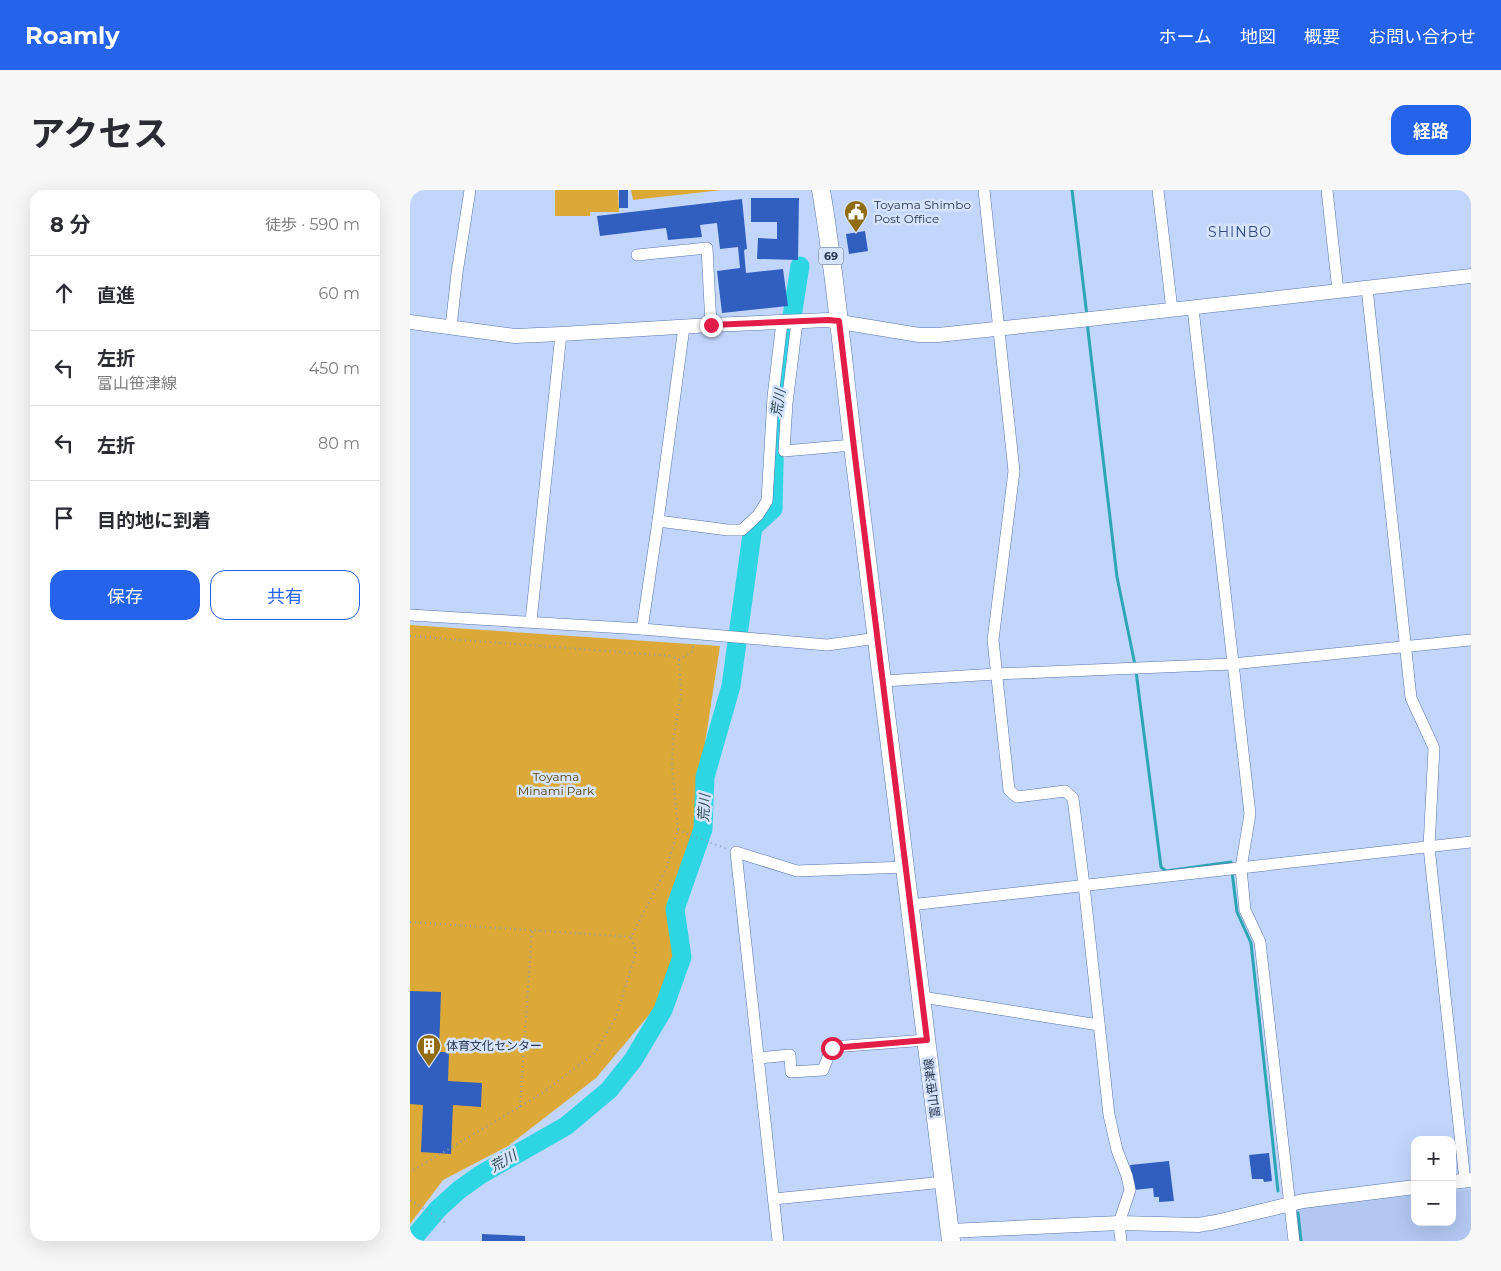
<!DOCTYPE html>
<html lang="ja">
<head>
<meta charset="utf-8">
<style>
	body { margin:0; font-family:Montserrat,"Noto Sans JP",sans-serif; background:#f7f7f7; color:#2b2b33 }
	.controls { position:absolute; right:15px; bottom:15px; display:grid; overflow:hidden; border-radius:10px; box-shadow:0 5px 20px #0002 }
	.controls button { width:45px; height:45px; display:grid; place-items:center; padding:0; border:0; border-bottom:1px solid #e1e1e2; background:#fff; color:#2b2b33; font:25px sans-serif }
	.stop { position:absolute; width:15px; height:15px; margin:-11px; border:4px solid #e11d48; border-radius:50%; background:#fff }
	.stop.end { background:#e11d48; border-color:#fff; box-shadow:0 1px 5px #0008 }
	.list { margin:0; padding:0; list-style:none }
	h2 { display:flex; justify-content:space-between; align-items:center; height:65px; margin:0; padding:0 20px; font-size:21px }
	h2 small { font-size:16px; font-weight:400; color:#7c7c81 }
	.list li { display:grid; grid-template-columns:32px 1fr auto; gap:15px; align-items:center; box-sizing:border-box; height:75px; padding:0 20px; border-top:1px solid #e1e1e2 }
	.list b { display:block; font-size:19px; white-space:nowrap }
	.list p { margin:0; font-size:16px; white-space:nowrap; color:#7c7c81 }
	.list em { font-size:16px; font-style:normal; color:#7c7c81 }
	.actions { display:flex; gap:10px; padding:15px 20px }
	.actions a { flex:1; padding:11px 0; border:1px solid #2563eb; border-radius:15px; text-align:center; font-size:18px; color:#2563eb }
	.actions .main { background:#2563eb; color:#fff }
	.icon { flex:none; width:28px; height:28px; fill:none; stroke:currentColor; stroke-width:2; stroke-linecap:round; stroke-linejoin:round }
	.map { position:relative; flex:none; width:1061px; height:1051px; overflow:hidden; border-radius:15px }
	header { display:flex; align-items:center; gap:30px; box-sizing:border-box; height:70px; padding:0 25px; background:#2563eb; color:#fff }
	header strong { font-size:24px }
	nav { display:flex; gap:28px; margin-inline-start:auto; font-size:18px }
	.intro { display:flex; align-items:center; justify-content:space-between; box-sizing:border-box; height:120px; padding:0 30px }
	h1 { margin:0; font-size:35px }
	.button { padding:12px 22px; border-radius:15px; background:#2563eb; color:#fff; font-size:18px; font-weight:700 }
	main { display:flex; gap:30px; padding:0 30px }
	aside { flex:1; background:#fff; border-radius:15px; box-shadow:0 5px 20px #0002 }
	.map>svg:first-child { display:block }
	.built { fill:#b2c8f1 }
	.green { fill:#dca938 }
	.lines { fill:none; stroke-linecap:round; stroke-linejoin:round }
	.stream { stroke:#2ca5b5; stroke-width:3 }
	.river { stroke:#2ed5e2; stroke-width:19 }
	.building { fill:#315fc0 }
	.minor-casing { stroke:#5874ad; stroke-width:12 }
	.tertiary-casing { stroke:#5874ad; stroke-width:15 }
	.primary-casing { stroke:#5874ad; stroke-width:19 }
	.path { stroke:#8b9dbe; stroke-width:2; stroke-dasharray:1 4; stroke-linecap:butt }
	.minor { stroke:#fff; stroke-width:11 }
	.tertiary { stroke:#fff; stroke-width:14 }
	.primary { stroke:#fff; stroke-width:18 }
	.route { stroke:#e11d48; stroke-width:6 }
	.labels { text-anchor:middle; stroke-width:5; stroke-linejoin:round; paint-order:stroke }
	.shield { fill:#d6e3fd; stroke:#5c6982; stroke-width:1 }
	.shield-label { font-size:11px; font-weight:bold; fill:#28354d }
	.poi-label { font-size:12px; fill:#28354d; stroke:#d6e3fd; text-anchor:start }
	.park-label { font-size:12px; fill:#5b430a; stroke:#d6e3fd }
	.street-label { font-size:12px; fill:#28354d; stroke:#d6e3fd }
	.neighbourhood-label { font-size:14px; letter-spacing:1px; fill:#314b80; stroke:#d6e3fd }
	.water-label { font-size:14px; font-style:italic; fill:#2d4d50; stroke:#d6e3fd }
</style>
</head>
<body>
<header>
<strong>Roamly</strong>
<nav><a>ホーム</a><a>地図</a><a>概要</a><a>お問い合わせ</a></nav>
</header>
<div class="intro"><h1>アクセス</h1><a class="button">経路</a></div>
<main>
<aside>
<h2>8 分<small>徒歩 · 590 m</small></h2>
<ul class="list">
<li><svg class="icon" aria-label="ahead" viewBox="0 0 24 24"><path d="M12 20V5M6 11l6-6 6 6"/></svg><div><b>直進</b></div><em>60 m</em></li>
<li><svg class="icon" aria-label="left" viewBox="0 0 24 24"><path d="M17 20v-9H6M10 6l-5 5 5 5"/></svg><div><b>左折</b><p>富山笹津線</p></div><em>450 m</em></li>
<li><svg class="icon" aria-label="left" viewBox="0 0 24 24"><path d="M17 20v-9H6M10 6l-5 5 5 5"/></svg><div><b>左折</b></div><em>80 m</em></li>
<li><svg class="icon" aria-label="arrive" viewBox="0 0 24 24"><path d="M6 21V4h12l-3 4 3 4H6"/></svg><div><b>目的地に到着</b></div></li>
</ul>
<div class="actions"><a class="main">保存</a><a>共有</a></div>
</aside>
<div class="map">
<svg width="1061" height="1051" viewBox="0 0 1061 1051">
	<rect width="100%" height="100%" fill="#c2d6fc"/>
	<path class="built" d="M1061 999V1051H890L887 1019 1005 1005V1032H1042V1001Z"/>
	<g class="green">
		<path d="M145 0H208L209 22H180V26H145Z"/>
		<path d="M221 0H312L223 10Z"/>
		<path d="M0 435 310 456 293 566 288 637 257 712 267 760 244 819 186 888 98 956 33 990 0 1034Z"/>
	</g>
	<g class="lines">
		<g class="stream">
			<path d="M662 0 677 126"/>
			<path d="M677 132 707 387 725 475"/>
			<path d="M726 481 751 677 756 681 821 672 822 676"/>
			<path d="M822 682 827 722 841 753 868 1001"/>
			<path d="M888 1023 891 1051"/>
		</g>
		<path class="river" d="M1 1051 28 1019 49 1000 70 985 156 936 199 900 223 870 253 820 272 767 265 719 293 639 295 587 321 496 343 337 363 319 365 234 390 76"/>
	</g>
	<g class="building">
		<rect x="209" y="0" width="9" height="18"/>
		<path d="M341 8H389L388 70 347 69 348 48 367 49V32H341Z"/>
		<path d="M332 9 337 59 334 60 336 83 373 79 378 116 312 123 307 81 330 78 328 57 310 59 307 33 290 35 292 47 258 50 256 38 190 46 187 26Z"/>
		<path d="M455 41 458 61 439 64 436 44Z"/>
		<path d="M0 801 31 802 29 862H39L38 891 72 893 71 917 43 915 41 964 11 962 13 915 0 914Z"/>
		<path d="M859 963 862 991 854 992 853 989H842L839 965Z"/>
		<path d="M759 971 764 1011 749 1012V1007H744L743 998 724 1000 720 975Z"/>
		<path d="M72 1044 115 1046V1051H72Z"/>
	</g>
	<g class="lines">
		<g class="minor-casing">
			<g id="minor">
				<path d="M574 0 604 281 583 450 599 600 607 607 655 601 663 608 674 695 699 925 707 960 717 986 720 1000 709 1033 711 1051"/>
				<path d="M748 0 762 120"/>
				<path d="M917 0 928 101"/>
				<path d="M227 65 297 58 301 135"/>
				<path d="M957 98 1001 508 1024 558 1019 657 1055 991"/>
				<path d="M783 118 840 624 831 678 835 720 850 752 884 1051"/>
				<path d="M387 132 377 213 374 261 443 255"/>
				<path d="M41 137 47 83 60 0"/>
				<path d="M274 137 248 331 318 340H332L348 325 357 311 363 207 372 132"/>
				<path d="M0 425 232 439 417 455 468 448"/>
				<path d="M121 431 151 144"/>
				<path d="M232 439 248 331"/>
				<path d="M473 491 586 484 822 474 1061 450"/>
				<path d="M500 715 1061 652"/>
				<path d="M512 807 689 835"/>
				<path d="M348 868 380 865 381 882 413 880 422 857 517 850"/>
				<path d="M364 1009 534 992"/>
				<path d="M368 1051 326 662 387 681 496 677"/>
			</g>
		</g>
		<g class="tertiary-casing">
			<g id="tertiary">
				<path d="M0 132 105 146 151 144 301 135 418 130 509 145H528L671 130 1061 86"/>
				<path d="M1042 992 1061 990"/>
				<path d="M540 1041 709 1033 788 1035 806 1032 893 1011 1005 997"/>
			</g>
		</g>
		<g class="primary-casing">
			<path id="primary" d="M411 0C427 93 434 187 446 280 479 537 510 794 541 1051"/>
		</g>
		<g class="path">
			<path d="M0 446 261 466 269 470 271 505 263 551 262 576 268 640 256 679 221 747 226 762 206 827 185 863 131 904 0 982"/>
			<path d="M269 470 283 461V455"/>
			<path d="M268 640 317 659"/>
			<path d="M0 732 221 747"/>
			<path d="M110 917 122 740"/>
			<path d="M0 1010 36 1033"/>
		</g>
		<use href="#minor" class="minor"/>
		<use href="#tertiary" class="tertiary"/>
		<use href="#primary" class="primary"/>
	</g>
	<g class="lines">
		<path class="route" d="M301 135 418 130 429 131C457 371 487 611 517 850L422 858"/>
	</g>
	<defs>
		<g id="civic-pin" transform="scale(1.25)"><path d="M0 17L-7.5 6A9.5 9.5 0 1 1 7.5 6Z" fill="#916c12" stroke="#d6e3fd"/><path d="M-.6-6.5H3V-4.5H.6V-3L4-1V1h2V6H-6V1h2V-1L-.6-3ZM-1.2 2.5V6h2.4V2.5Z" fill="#fff"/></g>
		<g id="building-pin" transform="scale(1.25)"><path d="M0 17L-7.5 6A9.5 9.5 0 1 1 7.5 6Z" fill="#916c12" stroke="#d6e3fd"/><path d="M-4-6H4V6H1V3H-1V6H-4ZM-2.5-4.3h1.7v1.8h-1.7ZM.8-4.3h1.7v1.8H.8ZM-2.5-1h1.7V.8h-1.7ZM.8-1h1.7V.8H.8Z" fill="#fff"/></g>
	</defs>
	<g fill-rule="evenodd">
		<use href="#civic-pin" x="446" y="22"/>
		<use href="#building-pin" x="19" y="856"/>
	</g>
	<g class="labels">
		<rect class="shield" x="408.5" y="57.5" width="25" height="17" rx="4"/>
		<g class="shield-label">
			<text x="421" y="70">69</text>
		</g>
		<g class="poi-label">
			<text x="464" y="19">Toyama Shimbo<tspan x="464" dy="14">Post Office</tspan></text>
			<text x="36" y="860">体育文化センター</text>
		</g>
		<g class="park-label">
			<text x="146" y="591">Toyama<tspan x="146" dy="14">Minami Park</tspan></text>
		</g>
		<g class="street-label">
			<text transform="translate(522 898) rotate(-97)" y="4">富山笹津線</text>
		</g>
		<g class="neighbourhood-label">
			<text x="830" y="47">SHINBO</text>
		</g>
		<g class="water-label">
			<text transform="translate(368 213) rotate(-81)" y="5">荒川</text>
			<text transform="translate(294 618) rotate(-87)" y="5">荒川</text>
			<text transform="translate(93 971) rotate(-29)" y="5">荒川</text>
		</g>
	</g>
</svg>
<div class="controls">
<button>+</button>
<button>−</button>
</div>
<div class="stop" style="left:422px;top:858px"></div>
<div class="stop end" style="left:301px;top:135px"></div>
</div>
</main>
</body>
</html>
